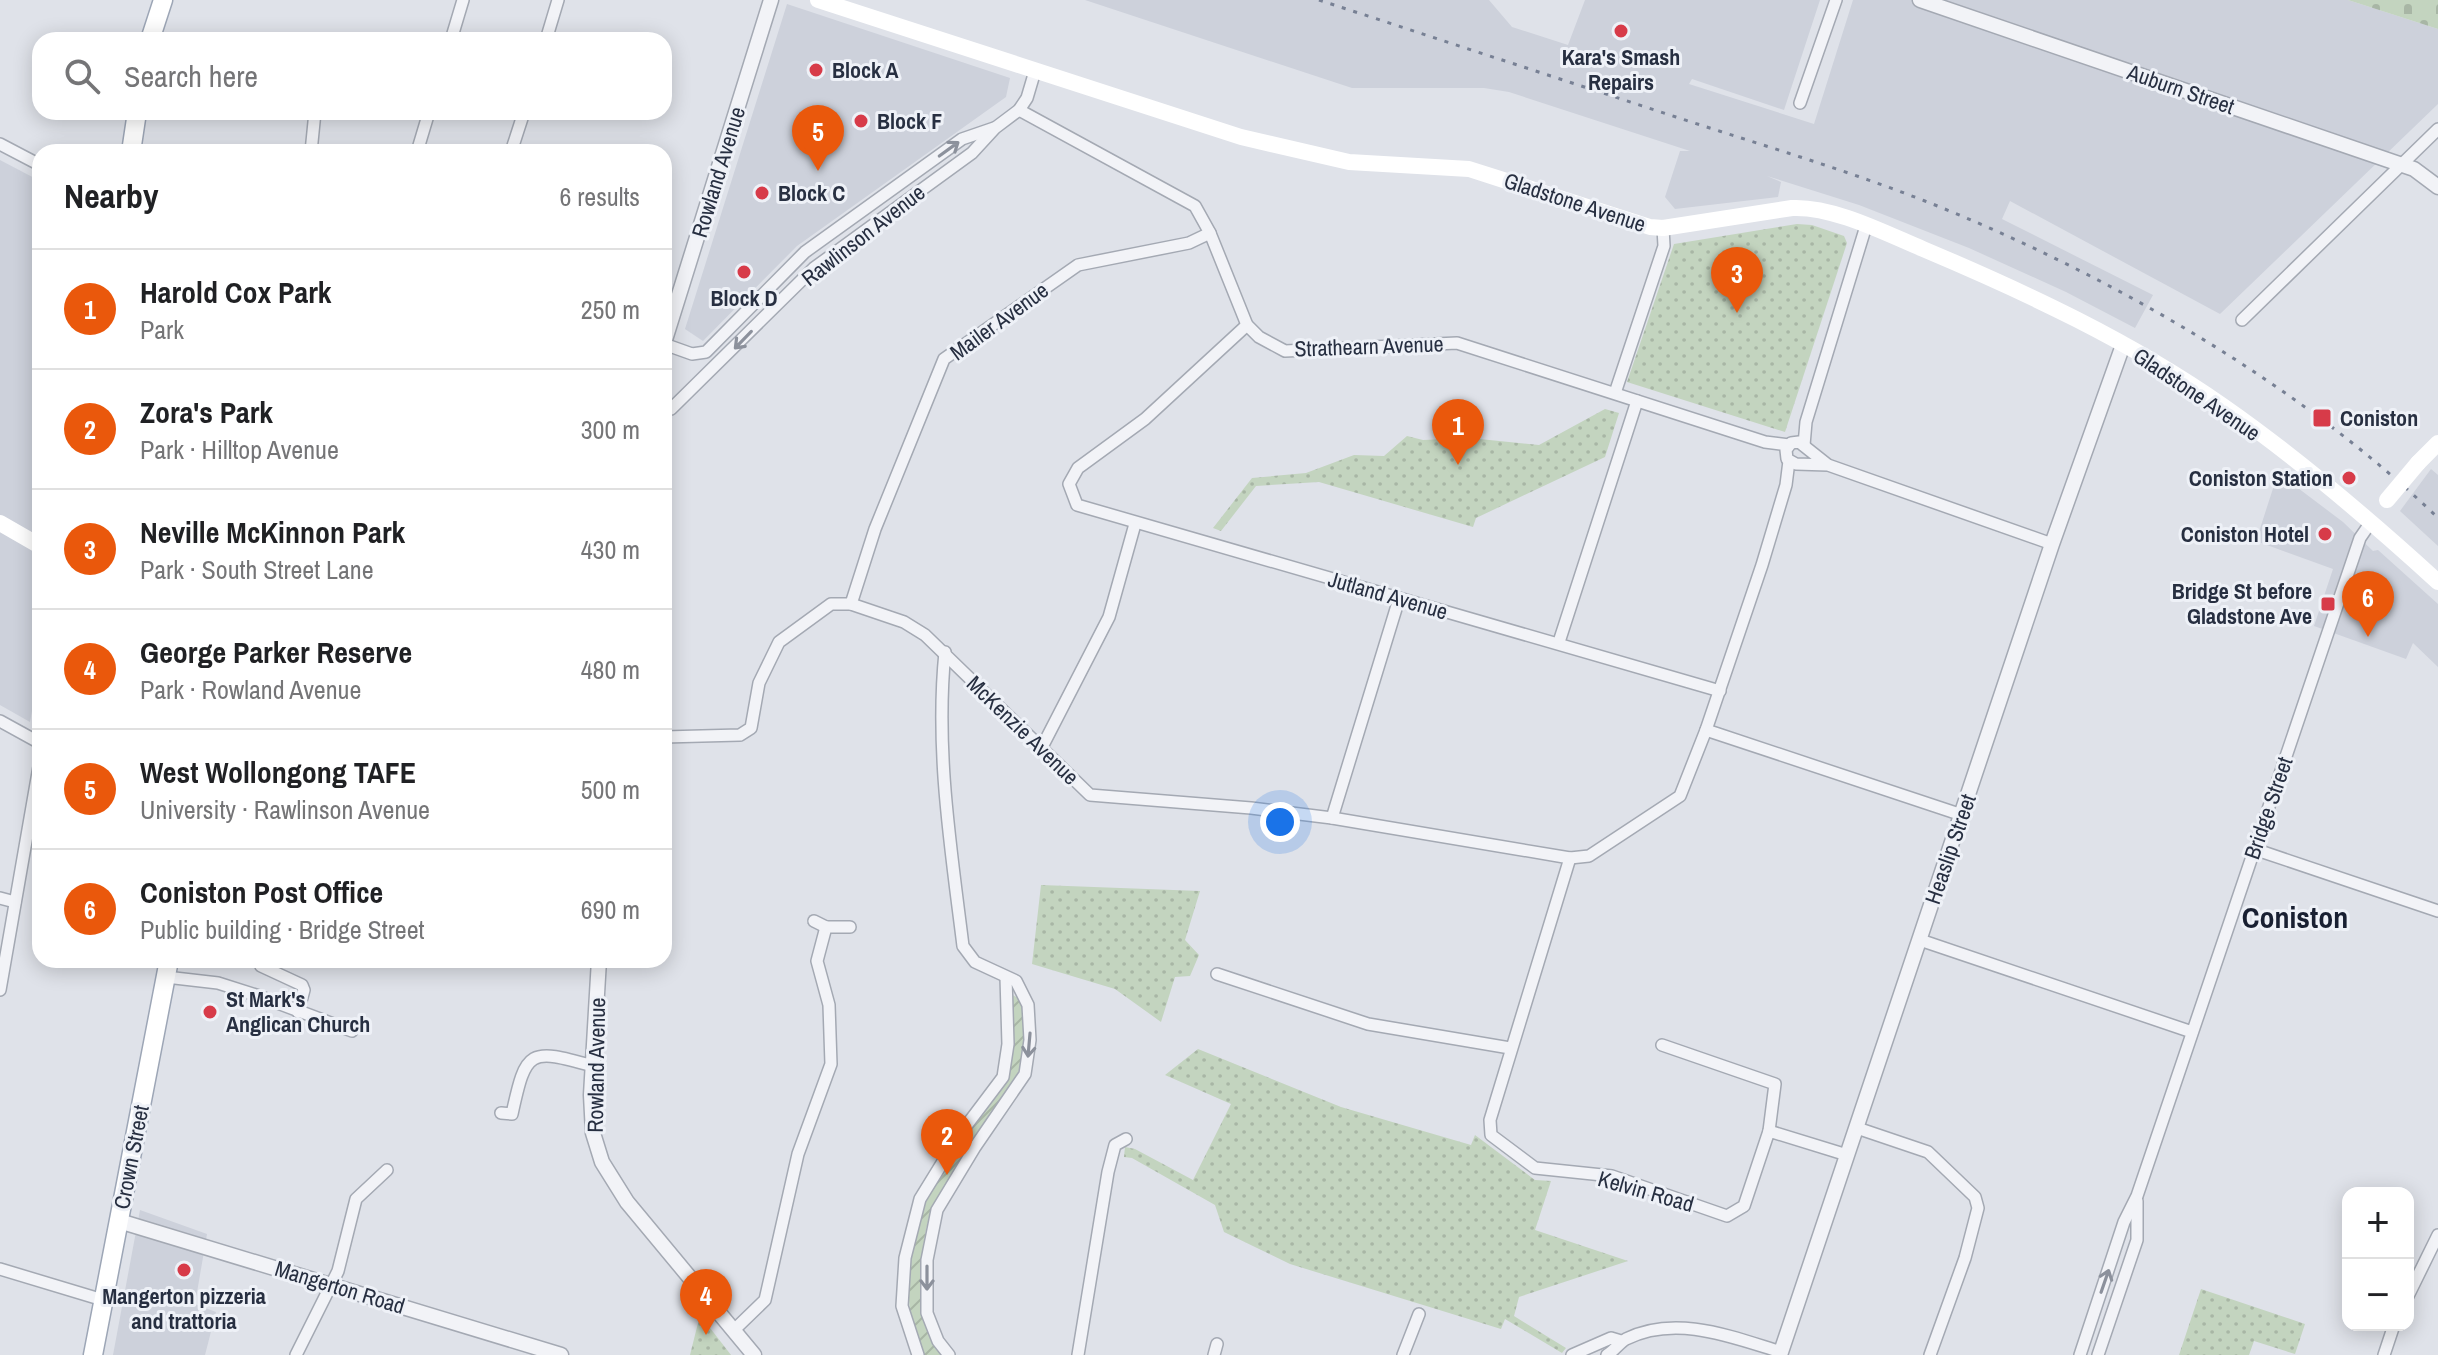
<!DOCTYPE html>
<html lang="en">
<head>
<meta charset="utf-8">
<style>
	body { margin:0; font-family:"Archivo Narrow",sans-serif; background:#f6f6f6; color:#202124 }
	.controls { position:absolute; right:24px; bottom:24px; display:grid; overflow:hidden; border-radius:16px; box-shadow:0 4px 20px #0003 }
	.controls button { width:72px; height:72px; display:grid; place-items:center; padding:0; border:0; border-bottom:2px solid #e0e0e0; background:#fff; color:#202124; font:40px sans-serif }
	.you { position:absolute; left:1280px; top:822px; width:28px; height:28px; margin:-20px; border:6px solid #fff; border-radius:50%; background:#1a73e8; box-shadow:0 0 0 12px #1a73e833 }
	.badge { display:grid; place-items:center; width:52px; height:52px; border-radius:50%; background:#ea580c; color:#fff; font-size:26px; font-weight:700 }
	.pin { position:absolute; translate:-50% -66px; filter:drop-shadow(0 2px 4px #0008) }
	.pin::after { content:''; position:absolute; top:42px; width:28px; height:24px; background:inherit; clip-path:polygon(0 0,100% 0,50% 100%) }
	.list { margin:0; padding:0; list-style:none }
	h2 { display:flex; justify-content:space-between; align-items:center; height:104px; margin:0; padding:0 32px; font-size:34px }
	h2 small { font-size:26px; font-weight:400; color:#757577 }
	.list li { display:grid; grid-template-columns:52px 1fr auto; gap:24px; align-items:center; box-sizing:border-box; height:120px; padding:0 32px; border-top:2px solid #e0e0e0 }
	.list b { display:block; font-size:30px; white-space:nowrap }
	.list p { margin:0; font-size:26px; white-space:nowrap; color:#757577 }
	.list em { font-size:26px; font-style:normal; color:#757577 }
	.icon { flex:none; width:44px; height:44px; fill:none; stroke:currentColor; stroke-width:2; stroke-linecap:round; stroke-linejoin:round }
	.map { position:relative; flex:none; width:2438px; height:1355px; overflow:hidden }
	.search { position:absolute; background:#fff; box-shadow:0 4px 20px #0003; left:32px; top:32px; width:640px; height:88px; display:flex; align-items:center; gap:20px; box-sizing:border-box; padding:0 28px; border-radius:24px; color:#757577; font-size:30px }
	.panel { position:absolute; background:#fff; box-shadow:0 4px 20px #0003; left:32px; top:144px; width:640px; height:824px; border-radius:24px }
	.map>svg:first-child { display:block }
	.built { fill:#cdd1db }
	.cemetery { fill:url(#cemetery-stones) }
	.park { fill:url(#park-dots) }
	.garden { fill:url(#garden-furrows) }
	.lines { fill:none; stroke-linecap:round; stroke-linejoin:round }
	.minor-casing { stroke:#a4a9b3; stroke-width:14 }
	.tertiary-casing { stroke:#a4a9b3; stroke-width:17 }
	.primary-casing { stroke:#9da6b6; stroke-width:21 }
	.minor { stroke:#f2f3f7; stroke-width:11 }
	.tertiary { stroke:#f2f3f7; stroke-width:14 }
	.secondary { stroke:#fff; stroke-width:16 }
	.primary { stroke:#fff; stroke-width:18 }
	.rail { stroke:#778094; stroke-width:3; stroke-dasharray:4 8; stroke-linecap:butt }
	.secondary-bridge { stroke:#fff; stroke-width:16 }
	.oneway { stroke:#8c919c }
	.poi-dot { fill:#d73b49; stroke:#eef1f7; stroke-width:3 }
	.labels { text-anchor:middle; stroke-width:6; stroke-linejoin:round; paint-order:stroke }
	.poi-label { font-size:22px; font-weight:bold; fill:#272f41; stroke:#eef1f7; text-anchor:start }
	.street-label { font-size:22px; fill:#272f41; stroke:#eef1f7 }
	.district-label { font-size:30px; font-weight:bold; fill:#192032; stroke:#eef1f7 }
</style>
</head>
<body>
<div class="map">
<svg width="2438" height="1355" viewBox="0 0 2438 1355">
	<defs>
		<pattern id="cemetery-stones" width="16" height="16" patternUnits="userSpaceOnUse" patternTransform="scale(2)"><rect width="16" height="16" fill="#c3d4bf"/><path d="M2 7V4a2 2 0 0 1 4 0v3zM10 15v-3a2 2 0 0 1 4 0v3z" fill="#a8b6a5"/></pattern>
		<pattern id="park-dots" width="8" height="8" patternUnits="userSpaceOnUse" patternTransform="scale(2)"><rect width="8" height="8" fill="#c3d4bf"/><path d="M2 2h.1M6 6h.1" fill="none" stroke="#a8b6a5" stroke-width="1.8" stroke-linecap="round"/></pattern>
		<pattern id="garden-furrows" width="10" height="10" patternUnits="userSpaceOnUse" patternTransform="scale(2)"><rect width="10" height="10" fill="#c3d4bf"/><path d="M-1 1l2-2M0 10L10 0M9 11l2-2" fill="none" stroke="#a8b6a5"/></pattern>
	</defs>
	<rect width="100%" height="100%" fill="#dfe2e9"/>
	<g class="built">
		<path d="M1085 0H1489L1512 27 1568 45 1585 0H1820L1784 110 1692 79 1689 84 1814 124 1853 0H2348L2438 29V104L2220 314 2010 201 2002 219 2153 295 2135 328 2066 292 1969 248 1859 205 1767 176 1781 182 1778 197 1675 209 1665 197 1680 151H1690L1509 92 1484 88H1352Z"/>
		<path d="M787 4 1010 78 1006 97 797 246 703 341 685 329Z"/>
		<path d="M0 160 40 181V667L30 722 0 705Z"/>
		<path d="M2431 469 2438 475V546L2400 511Z"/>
		<path d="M2278 473 2343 522 2373 551 2378 550 2438 604V667L2413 643 2406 659 2314 626 2333 569 2256 541Z"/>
		<path d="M140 1210 207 1234 195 1304 216 1312 205 1355H113Z"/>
	</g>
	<path class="cemetery" d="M2348 0H2438V29Z"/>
	<g class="park">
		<path d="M1797 224 1812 225 1844 236 1847 243 1785 432 1627 382 1674 244Z"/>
		<path d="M1605 409 1619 413 1605 457 1476 518 1473 527 1319 482 1256 486 1221 531 1213 528 1252 478 1306 473 1354 455 1384 456 1407 436 1423 440 1470 438 1539 445Z"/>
		<path d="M1041 885 1200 891 1185 940 1199 955 1190 976 1175 977 1161 1022 1115 989 1032 964Z"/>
		<path d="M1198 1049 1341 1107 1471 1145 1475 1135 1535 1180 1551 1181 1535 1230 1628 1261 1519 1297 1514 1316 1566 1348 1562 1353 1505 1319 1501 1329 1290 1264 1224 1232 1215 1205 1132 1158 1124 1157 1125 1147 1135 1149 1193 1180 1231 1104 1165 1075Z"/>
		<path d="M2201 1289 2305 1324 2295 1354 2254 1341 2249 1355H2179Z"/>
		<path d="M700 1315 731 1355H690Z"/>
	</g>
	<path class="garden" d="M1011 994 1020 999C1024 1012 1027 1027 1026 1041 1023 1086 978 1138 953 1176 945 1189 934 1203 929 1218 923 1238 922 1260 921 1280 920 1308 923 1332 942 1355H924L910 1311 907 1280 915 1235 926 1197 953 1154 1007 1079 1013 1049Z"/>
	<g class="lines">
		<g class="minor-casing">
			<g id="minor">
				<path d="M451 40 463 0"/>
				<path d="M546 40 558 0"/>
				<path d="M1800 103 1836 0"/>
				<path d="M1019 110 1195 206 1210 233 1247 325 1259 337 1285 351 1457 343 1765 442 1789 445"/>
				<path d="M0 144 40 165"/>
				<path d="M311 152 315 112"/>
				<path d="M417 152 429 112"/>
				<path d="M511 152 524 112"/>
				<path d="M2242 320 2438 129"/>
				<path d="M1247 325 1145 419 1078 468 1069 484 1077 505 1720 691"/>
				<path d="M664 344 692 354 706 352 805 252 962 139 994 128"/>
				<path d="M1615 393 1664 246 1663 228"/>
				<path d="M664 409H671L814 268 972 153 995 128 1019 110 1027 98 1035 71"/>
				<path d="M1804 445 1806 422 1866 226"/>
				<path d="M1828 465 1799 442 1791 443 1786 450 1787 459 1796 464 1828 465 2052 544"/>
				<path d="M851 604 875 529 944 359 1078 265 1189 243 1210 233"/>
				<path d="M1559 642 1637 401"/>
				<path d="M945 652C935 750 951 849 963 946L975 962 1016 981 1028 1005 1030 1040 1025 1074 975 1147 937 1210 927 1260V1313L938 1341 949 1355"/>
				<path d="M0 721 40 743"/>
				<path d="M1706 730 1962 815"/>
				<path d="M664 737 740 735 751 728 759 683 779 642 831 604H851L904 622 925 635 1090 795 1251 808 1332 818 1570 858 1589 856 1680 796 1706 730 1762 565 1786 485 1789 461"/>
				<path d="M1041 749 1109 617 1135 524"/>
				<path d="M1332 818 1399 599"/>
				<path d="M2254 849 2438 911"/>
				<path d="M1570 858 1490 1120 1491 1135 1535 1168 1612 1176 1727 1216 1744 1206 1769 1131 1847 1155"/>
				<path d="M0 898 15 902"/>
				<path d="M814 921 826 927"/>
				<path d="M1920 940 2192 1032"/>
				<path d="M261 960V966L302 985 304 990 298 1012"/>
				<path d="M1217 974 1368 1024 1510 1048"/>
				<path d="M166 977 218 983 259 996 352 1031"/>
				<path d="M0 990 40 761"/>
				<path d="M1662 1045 1775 1084 1769 1131"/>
				<path d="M501 1113 512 1114C526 1049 529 1048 593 1066"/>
				<path d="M1857 1128 1928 1152 1975 1197 1978 1208 1965 1258 1930 1355"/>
				<path d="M0 1269 103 1300"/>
				<path d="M2408 1296 2438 1235"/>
				<path d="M733 1331 765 1300 798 1154 831 1064 829 1005 817 961 826 927H850"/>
				<path d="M296 1355 338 1271 356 1199 387 1170"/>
				<path d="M918 1355 902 1306 905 1258 920 1199 960 1134 1003 1077 1008 1044 1006 977"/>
				<path d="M1078 1355 1108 1172 1115 1145 1126 1139"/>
				<path d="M1214 1355 1217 1344"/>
				<path d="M1403 1355 1419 1314"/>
				<path d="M1572 1355 1611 1338 1621 1341"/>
				<path d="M1607 1355C1615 1350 1619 1343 1626 1339 1676 1314 1732 1337 1781 1352"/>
				<path d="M2080 1355 2124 1222 2137 1196 2360 538 2371 522"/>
				<path d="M2098 1355 2137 1240V1201"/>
				<path d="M2384 1355 2394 1325"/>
			</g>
		</g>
		<g class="tertiary-casing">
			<g id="tertiary">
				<path d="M1920 0 2414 169 2438 187"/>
				<path d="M664 343 771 0"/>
				<path d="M599 960 591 1095 593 1133 602 1162 627 1202 754 1355"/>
				<path d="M119 1221 561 1355"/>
				<path d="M1780 1355 2052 544 2123 345"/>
			</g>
		</g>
		<g class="primary-casing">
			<g id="primary">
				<path d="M150 40 163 0"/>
				<path d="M131 152 137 112"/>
				<path d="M93 1355 169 960"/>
			</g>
		</g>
		<use href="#minor" class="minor"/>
		<use href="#tertiary" class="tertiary"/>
		<g class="secondary">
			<path d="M818 0 1241 137 1349 162 1469 169 1650 227 1663 228 1792 208C1833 206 1885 233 1923 249 2027 293 2130 341 2223 406 2299 459 2370 520 2438 582"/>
			<path d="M2418 463 2438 443"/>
			<path d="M0 523 40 546"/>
		</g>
		<use href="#primary" class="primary"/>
		<path class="rail" d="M1319 0C1438 39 1557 78 1676 117 1761 145 1847 170 1930 203 2108 274 2300 384 2438 518"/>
		<path class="secondary-bridge" d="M2387 500 2418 463"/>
	</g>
	<defs><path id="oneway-shaft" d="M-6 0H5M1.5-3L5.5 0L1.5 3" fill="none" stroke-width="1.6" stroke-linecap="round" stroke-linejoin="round" transform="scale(2)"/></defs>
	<g class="oneway">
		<use href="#oneway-shaft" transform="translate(949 149) rotate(-36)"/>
		<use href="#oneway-shaft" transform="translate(743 340) rotate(134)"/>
		<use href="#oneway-shaft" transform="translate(1029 1045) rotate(95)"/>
		<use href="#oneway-shaft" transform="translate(927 1278) rotate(90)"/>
		<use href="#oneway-shaft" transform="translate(2105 1281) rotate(-71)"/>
	</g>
	<g class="poi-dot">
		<circle cx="1621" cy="31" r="8"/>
		<circle cx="816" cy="70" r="8"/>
		<circle cx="861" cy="121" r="8"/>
		<circle cx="762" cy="193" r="8"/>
		<circle cx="744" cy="272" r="8"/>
		<rect x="2312" y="408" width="20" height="20" rx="4"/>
		<circle cx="2349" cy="478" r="8"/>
		<circle cx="2325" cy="534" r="8"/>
		<rect x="2320" y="596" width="16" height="16" rx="4"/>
		<circle cx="210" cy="1012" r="8"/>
		<circle cx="184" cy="1270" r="8"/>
	</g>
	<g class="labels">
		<g class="poi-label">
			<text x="1621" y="65" text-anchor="middle">Kara's Smash<tspan x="1621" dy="25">Repairs</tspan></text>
			<text x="832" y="78">Block A</text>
			<text x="877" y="129">Block F</text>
			<text x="778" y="201">Block C</text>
			<text x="744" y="306" text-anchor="middle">Block D</text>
			<text x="2340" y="426">Coniston</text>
			<text x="2333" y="486" text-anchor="end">Coniston Station</text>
			<text x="2309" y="542" text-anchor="end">Coniston Hotel</text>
			<text x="2312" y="599" text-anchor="end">Bridge St before<tspan x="2312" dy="25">Gladstone Ave</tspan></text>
			<text x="226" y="1007">St Mark's<tspan x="226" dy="25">Anglican Church</tspan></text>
			<text x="184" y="1304" text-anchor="middle">Mangerton pizzeria<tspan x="184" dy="25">and trattoria</tspan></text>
		</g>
		<g class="street-label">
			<text transform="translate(2181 89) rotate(19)" y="8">Auburn Street</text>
			<text transform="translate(718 172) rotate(-73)" y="8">Rowland Avenue</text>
			<text transform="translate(1575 202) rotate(18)" y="8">Gladstone Avenue</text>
			<text transform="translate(863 235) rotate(-38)" y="8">Rawlinson Avenue</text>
			<text transform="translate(999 321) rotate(-36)" y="8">Mailer Avenue</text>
			<text transform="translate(1369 346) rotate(-2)" y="8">Strathearn Avenue</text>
			<text transform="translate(2197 394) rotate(34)" y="8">Gladstone Avenue</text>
			<text transform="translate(1388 595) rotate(16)" y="8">Jutland Avenue</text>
			<text transform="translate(1023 730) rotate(44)" y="8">McKenzie Avenue</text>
			<text transform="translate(2268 808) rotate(-71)" y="8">Bridge Street</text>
			<text transform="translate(1950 849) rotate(-71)" y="8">Heaslip Street</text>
			<text transform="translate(596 1065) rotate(-89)" y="8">Rowland Avenue</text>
			<text transform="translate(131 1157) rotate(-79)" y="8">Crown Street</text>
			<text transform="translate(1646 1191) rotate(16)" y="8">Kelvin Road</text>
			<text transform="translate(340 1287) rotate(17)" y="8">Mangerton Road</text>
		</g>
		<g class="district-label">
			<text x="2295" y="928">Coniston</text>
		</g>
	</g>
</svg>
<div class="controls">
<button>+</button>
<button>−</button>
</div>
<div class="you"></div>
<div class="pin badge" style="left:1458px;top:465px">1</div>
<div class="pin badge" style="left:947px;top:1175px">2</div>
<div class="pin badge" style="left:1737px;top:313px">3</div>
<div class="pin badge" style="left:706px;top:1335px">4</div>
<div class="pin badge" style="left:818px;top:171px">5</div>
<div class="pin badge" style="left:2368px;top:637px">6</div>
<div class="search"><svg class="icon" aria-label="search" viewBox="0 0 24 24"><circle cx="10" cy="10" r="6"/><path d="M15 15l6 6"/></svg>Search here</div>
<section class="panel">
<h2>Nearby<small>6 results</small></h2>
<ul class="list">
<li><span class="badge">1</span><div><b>Harold Cox Park</b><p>Park</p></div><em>250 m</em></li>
<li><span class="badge">2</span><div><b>Zora's Park</b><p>Park · Hilltop Avenue</p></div><em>300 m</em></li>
<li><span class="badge">3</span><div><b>Neville McKinnon Park</b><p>Park · South Street Lane</p></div><em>430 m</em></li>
<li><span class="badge">4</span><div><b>George Parker Reserve</b><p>Park · Rowland Avenue</p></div><em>480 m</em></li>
<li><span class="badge">5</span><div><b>West Wollongong TAFE</b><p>University · Rawlinson Avenue</p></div><em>500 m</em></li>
<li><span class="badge">6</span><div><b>Coniston Post Office</b><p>Public building · Bridge Street</p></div><em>690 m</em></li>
</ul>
</section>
</div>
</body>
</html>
